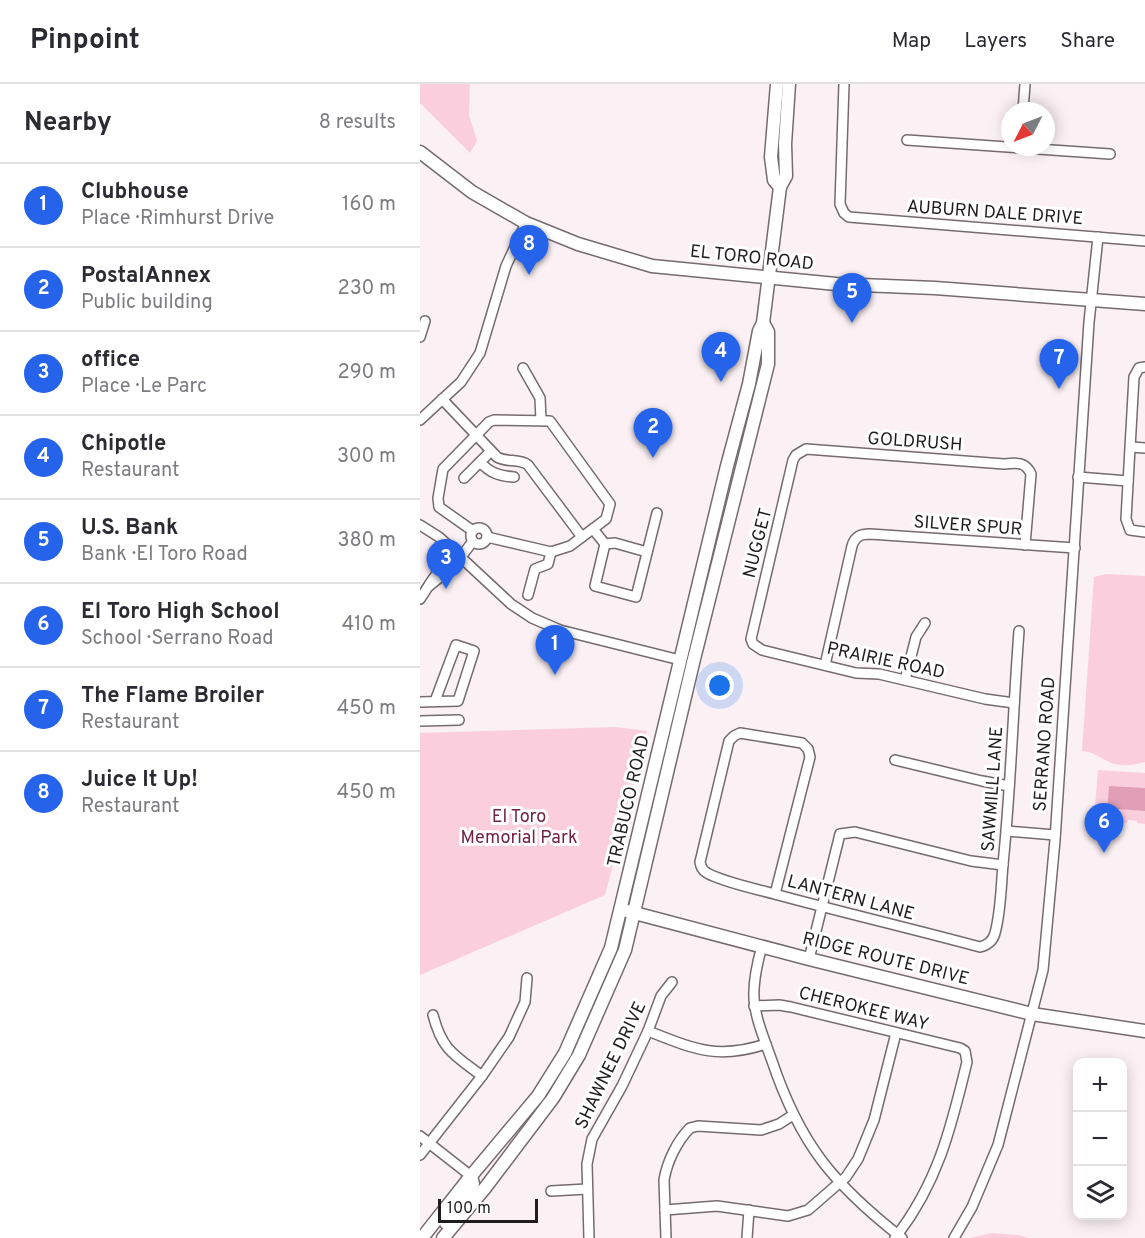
<!DOCTYPE html>
<html lang="en">
<head>
<meta charset="utf-8">
<style>
	body { margin:0; font-family:Overpass,sans-serif; background:#f7f7f7; color:#2b2b33 }
	.controls { position:absolute; right:18px; bottom:18px; display:grid; overflow:hidden; border-radius:12px; box-shadow:0 3px 15px #0003 }
	.controls button { width:54px; height:54px; display:grid; place-items:center; padding:0; border:0; border-bottom:2px solid #e1e1e2; background:#fff; color:#2b2b33; font:30px sans-serif }
	.compass { position:absolute; left:581px; top:18px; width:54px; height:54px; border-radius:50%; background:#fff; box-shadow:0 3px 15px #0003; rotate:228deg }
	.scale { position:absolute; left:18px; bottom:15px; width:100px; box-sizing:border-box; padding-left:6px; border:3px solid #211d1e; border-top:0; font-size:16px; line-height:21px; white-space:nowrap; color:#211d1e; -webkit-text-stroke:4px #fff; paint-order:stroke }
	.you { position:absolute; left:300px; top:602px; width:21px; height:21px; margin:-15px; border:4px solid #fff; border-radius:50%; background:#1a73e8; box-shadow:0 0 0 9px #1a73e833 }
	.badge { display:grid; place-items:center; width:39px; height:39px; border-radius:50%; background:#2563eb; color:#fff; font-size:20px; font-weight:700 }
	.pin { position:absolute; translate:-50% -50px; filter:drop-shadow(0 2px 3px #0008) }
	.pin::after { content:''; position:absolute; top:32px; width:21px; height:18px; background:inherit; clip-path:polygon(0 0,100% 0,50% 100%) }
	.list { margin:0; padding:0; list-style:none }
	h2 { display:flex; justify-content:space-between; align-items:center; height:78px; margin:0; padding:0 24px; font-size:26px }
	h2 small { font-size:20px; font-weight:400; color:#7c7c81 }
	.list li { display:grid; grid-template-columns:39px 1fr auto; gap:18px; align-items:center; box-sizing:border-box; height:84px; padding:0 24px; border-top:2px solid #e1e1e2 }
	.list b { display:block; font-size:22px; white-space:nowrap }
	.list p { margin:0; font-size:20px; white-space:nowrap; color:#7c7c81 }
	.list em { font-size:20px; font-style:normal; color:#7c7c81 }
	.icon { flex:none; width:33px; height:33px; fill:none; stroke:currentColor; stroke-width:2; stroke-linecap:round; stroke-linejoin:round }
	.map { position:relative; flex:none; width:725px; height:1154px; overflow:hidden }
	header { display:flex; align-items:center; gap:36px; box-sizing:border-box; height:84px; padding:0 30px; background:#fff; border-bottom:2px solid #e1e1e2 }
	header strong { font-size:28px }
	nav { display:flex; gap:33px; margin-inline-start:auto; font-size:21px }
	main { display:flex }
	aside { flex:1; background:#fff }
	.map>svg:first-child { display:block }
	.green { fill:#fbcedd }
	.water { fill:#e09fb7 }
	.lines { fill:none; stroke-linecap:round; stroke-linejoin:round }
	.minor-casing { stroke:#756b6f; stroke-width:12 }
	.major-casing { stroke:#756b6f; stroke-width:15 }
	.minor { stroke:#fff; stroke-width:9 }
	.major { stroke:#fff; stroke-width:12 }
	.labels { text-anchor:middle; stroke-width:6; stroke-linejoin:round; paint-order:stroke }
	.street-label { font-size:18px; fill:#211d1e; stroke:#fff }
	.park-label { font-size:18px; fill:#702548; stroke:#fff }
</style>
</head>
<body>
<header>
<strong>Pinpoint</strong>
<nav><a>Map</a><a>Layers</a><a>Share</a></nav>
</header>
<main>
<aside>
<h2>Nearby<small>8 results</small></h2>
<ul class="list">
<li><span class="badge">1</span><div><b>Clubhouse</b><p>Place · Rimhurst Drive</p></div><em>160 m</em></li>
<li><span class="badge">2</span><div><b>PostalAnnex</b><p>Public building</p></div><em>230 m</em></li>
<li><span class="badge">3</span><div><b>office</b><p>Place · Le Parc</p></div><em>290 m</em></li>
<li><span class="badge">4</span><div><b>Chipotle</b><p>Restaurant</p></div><em>300 m</em></li>
<li><span class="badge">5</span><div><b>U.S. Bank</b><p>Bank · El Toro Road</p></div><em>380 m</em></li>
<li><span class="badge">6</span><div><b>El Toro High School</b><p>School · Serrano Road</p></div><em>410 m</em></li>
<li><span class="badge">7</span><div><b>The Flame Broiler</b><p>Restaurant</p></div><em>450 m</em></li>
<li><span class="badge">8</span><div><b>Juice It Up!</b><p>Restaurant</p></div><em>450 m</em></li>
</ul>
</aside>
<div class="map">
<svg width="725" height="1154" viewBox="0 0 725 1154">
	<rect width="100%" height="100%" fill="#fbf0f4"/>
	<g class="green">
		<path d="M0 0H50L49 31 57 57 50 69 0 19Z"/>
		<path d="M686 490 725 492V678C711 682 698 683 685 676 675 671 674 668 662 667L674 493Z"/>
		<path d="M196 643 227 647 185 811 0 891V649Z"/>
		<path d="M678 686 725 689V740L717 739V737L708 736 707 739 677 735 678 728 675 727V723Z"/>
		<path d="M572 1149 599 1151 608 1154H550Z"/>
	</g>
	<path class="water" d="M689 702 725 704V727L698 725 697 731H687Z"/>
	<g class="lines">
		<g class="minor-casing">
			<g id="minor">
				<path d="M424 0 420 120 424 129 429 133 725 157"/>
				<path d="M603 27 605 0"/>
				<path d="M487 56 690 70"/>
				<path d="M0 253 5 237"/>
				<path d="M725 283 719 284 714 293 706 435 710 446 725 448"/>
				<path d="M103 284 120 314 121 336"/>
				<path d="M22 315 77 373C87 379 99 374 108 381L162 453"/>
				<path d="M0 336 41 298 60 269 86 182 106 139"/>
				<path d="M711 363 725 364"/>
				<path d="M60 378C70 389 79 392 94 393"/>
				<path d="M658 393 708 397"/>
				<path d="M44 394 71 367"/>
				<path d="M0 441 19 453 91 520 112 534 140 546 260 576"/>
				<circle cx="59" cy="452" r="8"/>
				<path d="M173 445 185 460 175 502 216 513 237 429"/>
				<path d="M53 447 19 423 18 414 23 385 69 338 74 336 130 337 190 420 186 435 150 462 131 468 67 453"/>
				<path d="M185 460 195 459 227 468"/>
				<path d="M9 502 35 481 53 457"/>
				<path d="M108 511 115 485 128 480 131 468"/>
				<path d="M0 515C11 499 17 484 35 475"/>
				<path d="M405 581 432 462C435 452 441 450 450 450L655 464"/>
				<path d="M485 596 496 553 505 539"/>
				<path d="M0 618 38 617 54 567 36 561 15 617"/>
				<path d="M594 619 565 615 459 590 436 589 342 566 333 560 331 555 373 376 376 371 386 365 584 380C596 379 605 377 611 390L605 461"/>
				<path d="M0 637 39 636"/>
				<path d="M475 676 562 697 589 702"/>
				<path d="M587 747 635 751"/>
				<path d="M355 810 390 673 388 665 382 659 320 649 314 652 309 657 280 778C281 783 282 786 287 789 305 799 338 805 358 811 425 829 493 845 560 863 568 861 573 857 575 849 581 827 581 803 583 780 591 703 593 625 599 547"/>
				<path d="M342 862C327 915 334 927 352 977 380 1060 413 1100 482 1154"/>
				<path d="M389 875 420 750 435 748 551 777 583 781"/>
				<path d="M334 922 359 921 371 923 540 964 545 967 547 978C531 1044 518 1099 475 1154"/>
				<path d="M13 931C22 966 34 971 62 992"/>
				<path d="M228 947C274 965 297 976 346 960"/>
				<path d="M0 1052 51 1092"/>
				<path d="M0 1071 62 992 89 953 105 918 107 894"/>
				<path d="M131 1107 167 1105"/>
				<path d="M245 1126 297 1122 368 1132 388 1126 426 1093 438 1075 454 1036 476 949"/>
				<path d="M169 1154 167 1080 172 1055 202 1002 228 947 241 912 252 898"/>
				<path d="M246 1154 244 1096C247 1078 257 1057 270 1044L278 1042 341 1046 359 1040 373 1031"/>
				<path d="M327 1154 329 1126"/>
				<path d="M534 1154 552 1123 578 1061 623 886 635 756 669 238 678 153"/>
			</g>
		</g>
		<g class="major-casing">
			<g id="major">
				<path d="M357 0 351 73 354 96 360 103"/>
				<path d="M0 68 52 108 106 139 158 160 232 182 416 200 515 204 725 220"/>
				<path d="M207 827 389 875 612 930 725 947"/>
				<path d="M26 1139 51 1107 53 1100 51 1092"/>
				<path d="M2 1154 51 1092 118 1012 145 969 191 864 307 382 329 300 339 247 343 239 360 103 366 92 365 60 369 0"/>
				<path d="M23 1154 65 1104 133 1014 159 971 205 866 273 579 348 280V248L343 239"/>
			</g>
		</g>
		<use href="#minor" class="minor"/>
		<use href="#major" class="major"/>
	</g>
	<g class="labels">
		<g class="street-label">
			<text transform="translate(575 128) rotate(4)" y="6">AUBURN DALE DRIVE</text>
			<text transform="translate(332 173) rotate(6)" y="6">EL TORO ROAD</text>
			<text transform="translate(495 357) rotate(4)" y="6">GOLDRUSH</text>
			<text transform="translate(548 441) rotate(4)" y="6">SILVER SPUR</text>
			<text transform="translate(337 459) rotate(-76)" y="6">NUGGET</text>
			<text transform="translate(466 576) rotate(12)" y="6">PRAIRIE ROAD</text>
			<text transform="translate(624 660) rotate(-86)" y="6">SERRANO ROAD</text>
			<text transform="translate(572 705) rotate(-86)" y="6">SAWMILL LANE</text>
			<text transform="translate(208 717) rotate(-77)" y="6">TRABUCO ROAD</text>
			<text transform="translate(431 813) rotate(15)" y="6">LANTERN LANE</text>
			<text transform="translate(466 874) rotate(14)" y="6">RIDGE ROUTE DRIVE</text>
			<text transform="translate(444 924) rotate(14)" y="6">CHEROKEE WAY</text>
			<text transform="translate(190 981) rotate(-64)" y="6">SHAWNEE DRIVE</text>
		</g>
		<g class="park-label">
			<text x="99" y="738">El Toro<tspan x="99" dy="21">Memorial Park</tspan></text>
		</g>
	</g>
</svg>
<div class="controls">
<button>+</button>
<button>−</button>
<button><svg class="icon" aria-label="layers" viewBox="0 0 24 24"><path d="M12 4l9 5-9 5-9-5zM3 14l9 5 9-5"/></svg></button>
</div>
<svg class="compass" viewBox="-18 -18 36 36"><path d="M0-13l5 13h-10z" fill="#e53935"/><path d="M0 13l5-13h-10z" fill="#7c7c81"/></svg>
<div class="scale">100 m</div>
<div class="you"></div>
<div class="pin badge" style="left:135px;top:591px">1</div>
<div class="pin badge" style="left:233px;top:374px">2</div>
<div class="pin badge" style="left:26px;top:505px">3</div>
<div class="pin badge" style="left:301px;top:298px">4</div>
<div class="pin badge" style="left:432px;top:239px">5</div>
<div class="pin badge" style="left:684px;top:769px">6</div>
<div class="pin badge" style="left:639px;top:305px">7</div>
<div class="pin badge" style="left:109px;top:191px">8</div>
</div>
</main>
</body>
</html>
